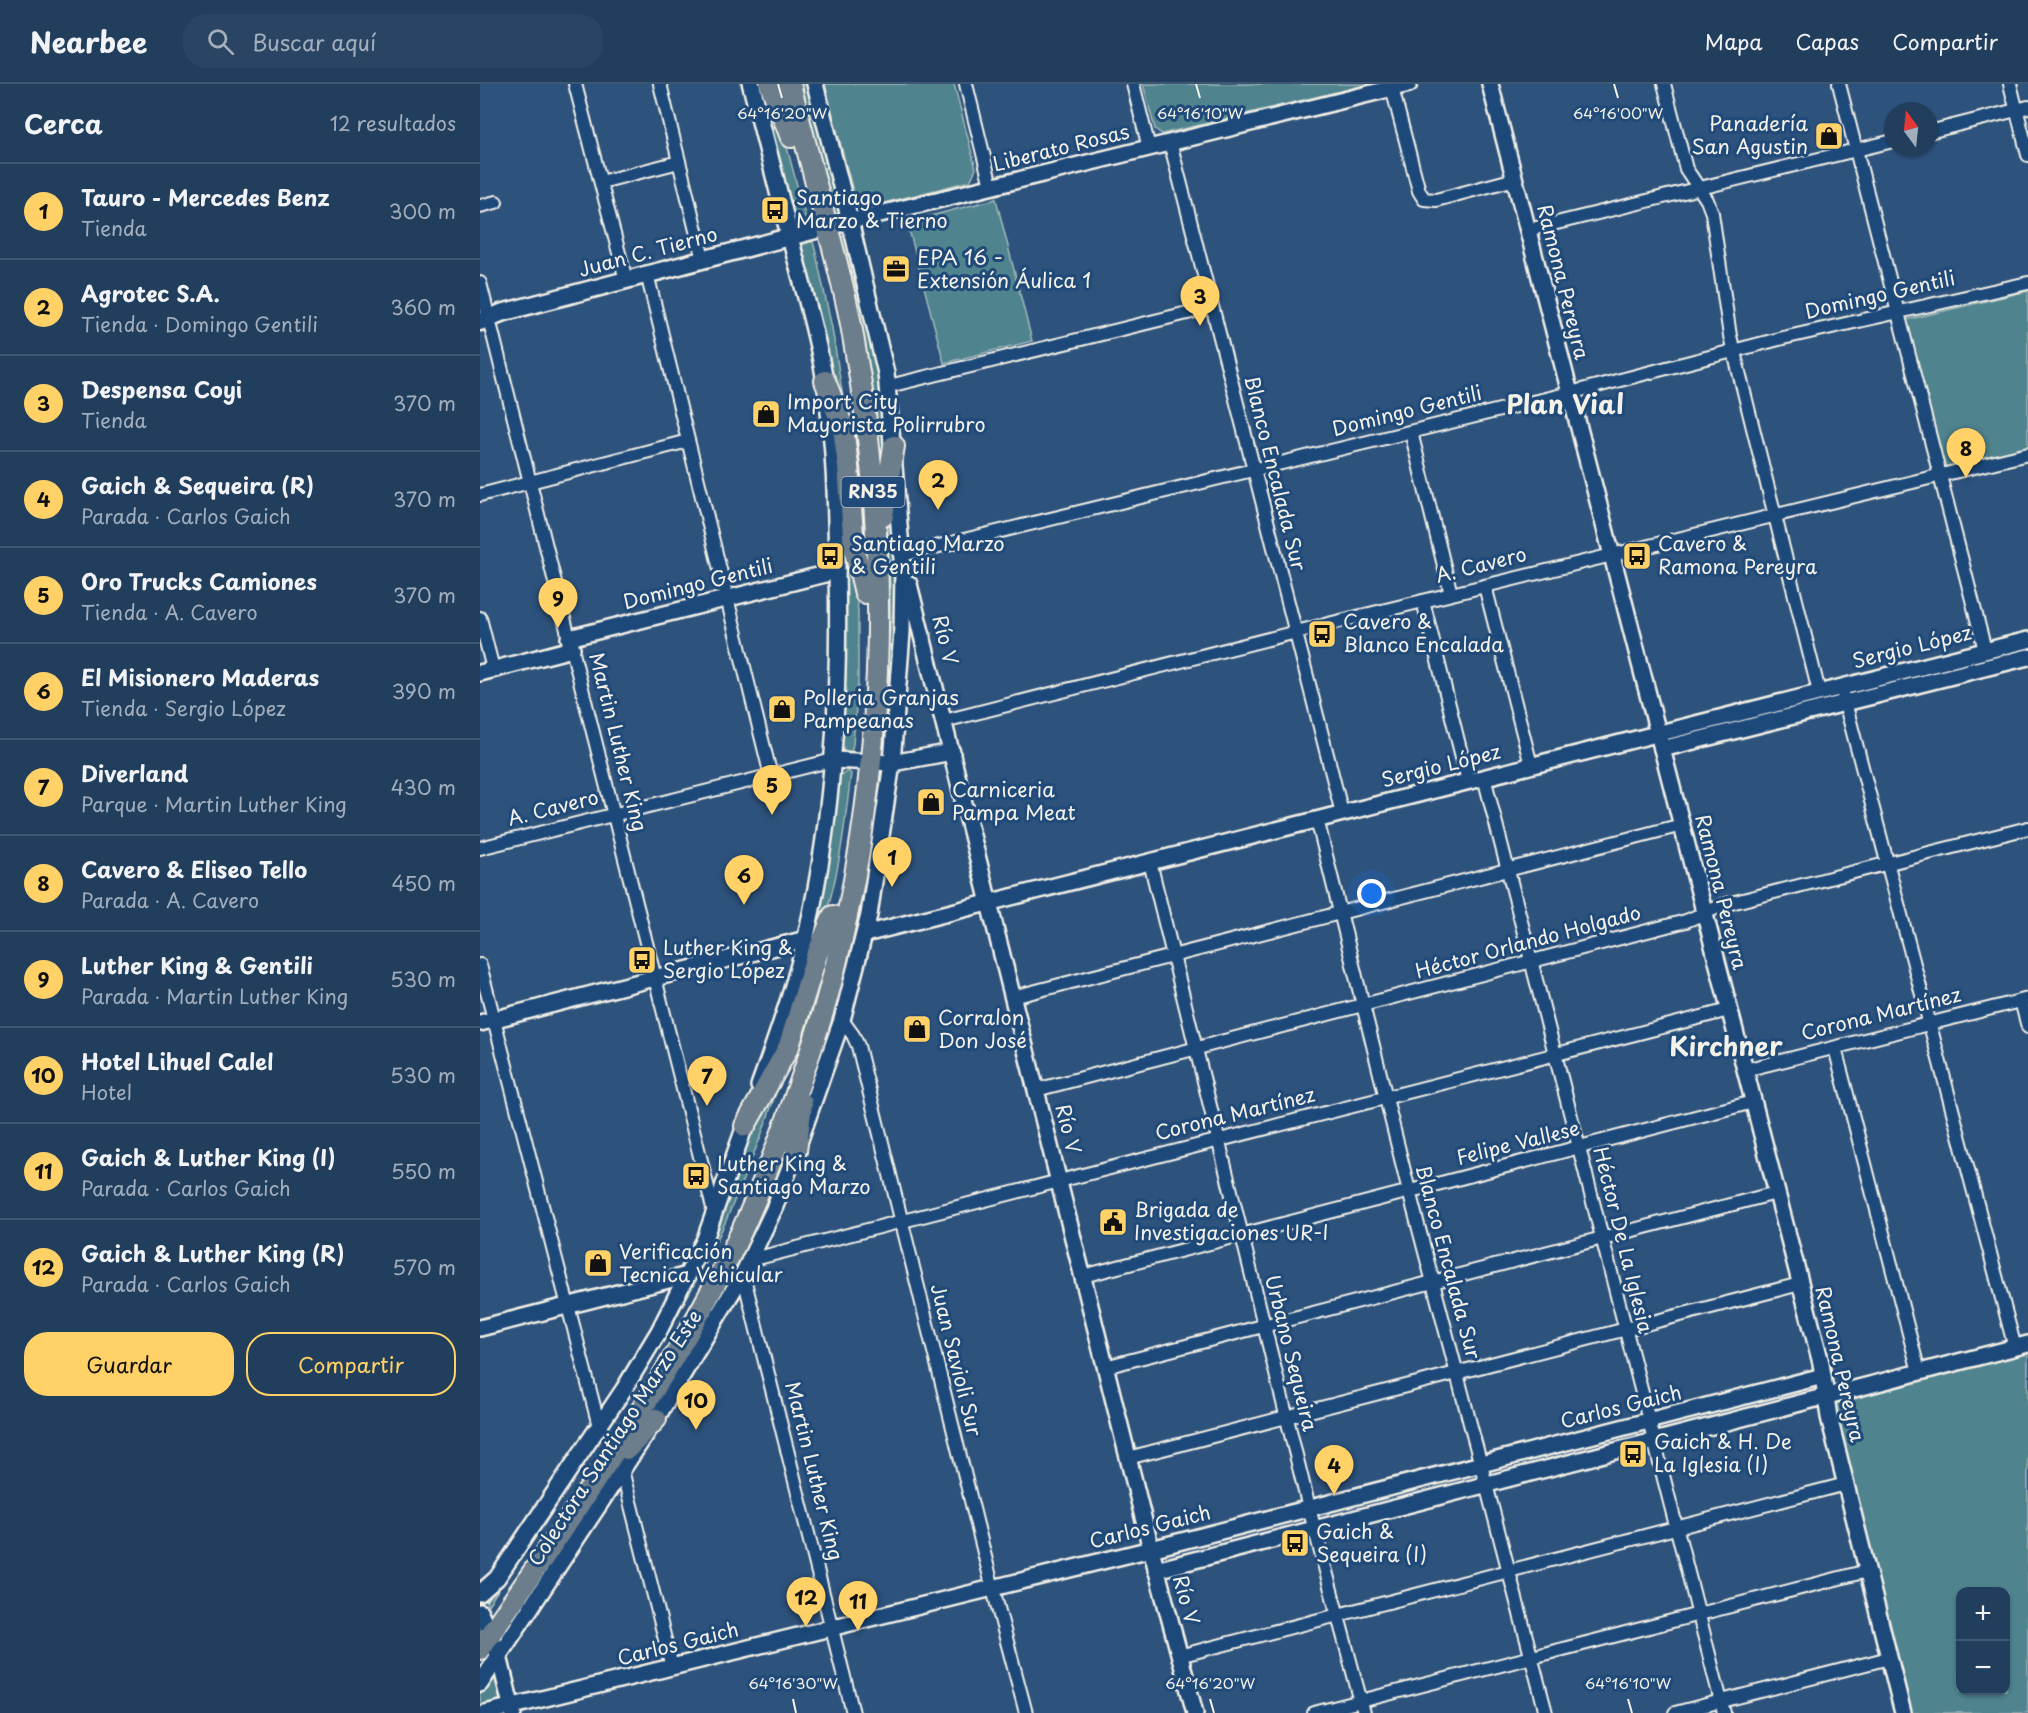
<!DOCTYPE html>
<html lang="es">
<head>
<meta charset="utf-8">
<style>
	body { margin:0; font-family:"Playpen Sans",sans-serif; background:#2a4563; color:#f1f3f6 }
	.controls { position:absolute; right:18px; bottom:18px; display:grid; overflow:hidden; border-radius:12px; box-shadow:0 2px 4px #0004 }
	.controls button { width:54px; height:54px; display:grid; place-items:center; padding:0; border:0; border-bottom:2px solid #3f5772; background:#223e5d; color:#f1f3f6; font:30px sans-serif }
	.compass { position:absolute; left:1404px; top:18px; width:54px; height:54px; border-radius:50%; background:#223e5d; box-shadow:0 2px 4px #0004; rotate:345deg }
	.you { position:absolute; left:892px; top:810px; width:21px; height:21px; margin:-15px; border:4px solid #fff; border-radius:50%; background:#1a73e8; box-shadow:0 0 0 9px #1a73e833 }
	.badge { display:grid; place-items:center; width:39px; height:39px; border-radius:50%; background:#ffd166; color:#111; font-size:20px; font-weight:700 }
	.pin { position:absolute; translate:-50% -50px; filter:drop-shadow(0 2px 3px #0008) }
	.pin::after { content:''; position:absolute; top:32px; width:21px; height:18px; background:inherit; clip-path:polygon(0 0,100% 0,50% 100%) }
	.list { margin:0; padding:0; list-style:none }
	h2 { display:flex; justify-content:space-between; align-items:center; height:78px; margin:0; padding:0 24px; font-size:26px }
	h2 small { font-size:20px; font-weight:400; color:#a2aebc }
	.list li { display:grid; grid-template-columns:39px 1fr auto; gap:18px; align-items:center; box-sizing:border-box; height:96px; padding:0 24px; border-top:2px solid #3f5772 }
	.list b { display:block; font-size:22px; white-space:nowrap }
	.list p { margin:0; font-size:20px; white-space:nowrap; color:#a2aebc }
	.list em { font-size:20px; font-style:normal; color:#a2aebc }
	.actions { display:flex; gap:12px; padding:18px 24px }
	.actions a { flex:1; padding:14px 0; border:2px solid #ffd166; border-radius:24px; text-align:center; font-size:21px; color:#ffd166 }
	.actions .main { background:#ffd166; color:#111 }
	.icon { flex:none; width:33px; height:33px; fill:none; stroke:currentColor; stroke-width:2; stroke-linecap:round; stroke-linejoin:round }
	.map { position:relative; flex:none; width:1548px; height:1629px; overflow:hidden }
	header { display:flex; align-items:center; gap:36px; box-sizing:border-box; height:84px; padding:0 30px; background:#223e5d; border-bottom:2px solid #3f5772 }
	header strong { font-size:28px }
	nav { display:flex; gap:33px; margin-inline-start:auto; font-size:21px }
	.search { width:420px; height:54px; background:#2a4563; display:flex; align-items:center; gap:15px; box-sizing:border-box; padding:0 21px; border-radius:24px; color:#a2aebc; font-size:22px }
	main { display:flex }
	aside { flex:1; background:#223e5d }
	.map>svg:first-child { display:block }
	.green { fill:#50838e; stroke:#a2babb; stroke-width:1.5; fill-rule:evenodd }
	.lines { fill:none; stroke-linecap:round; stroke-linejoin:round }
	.minor-casing { stroke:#f4f1e8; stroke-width:16 }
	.tertiary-casing { stroke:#f4f1e8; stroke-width:20 }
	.secondary-casing { stroke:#f4f1e8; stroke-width:21 }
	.trunk-casing { stroke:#f4f1e8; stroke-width:24 }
	.minor { stroke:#1f4a7a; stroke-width:12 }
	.tertiary { stroke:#1f4a7a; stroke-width:15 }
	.secondary { stroke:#1f4a7a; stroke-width:16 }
	.trunk { stroke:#6c7d8b; stroke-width:20 }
	.ticks { fill:none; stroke:#f4f1e8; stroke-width:2 }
	.labels { text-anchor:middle; stroke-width:6; stroke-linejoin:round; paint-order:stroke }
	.shield { fill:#1f4a7a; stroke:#b4bfc7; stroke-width:1.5 }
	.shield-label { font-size:18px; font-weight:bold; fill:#f4f1e8 }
	.poi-label { font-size:20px; fill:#f4f1e8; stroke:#1f4a7a; text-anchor:start }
	.street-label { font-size:20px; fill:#f4f1e8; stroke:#1f4a7a }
	.district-label { font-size:26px; font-weight:bold; fill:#f4f1e8; stroke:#1f4a7a }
	.ticks-label { font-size:15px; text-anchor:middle; fill:#f4f1e8; stroke:#1f4a7a; stroke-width:6; stroke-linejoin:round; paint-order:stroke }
</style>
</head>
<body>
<header>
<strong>Nearbee</strong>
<div class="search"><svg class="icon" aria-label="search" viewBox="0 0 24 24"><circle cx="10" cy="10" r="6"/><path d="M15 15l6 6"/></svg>Buscar aquí</div>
<nav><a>Mapa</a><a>Capas</a><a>Compartir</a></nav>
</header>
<main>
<aside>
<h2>Cerca<small>12 resultados</small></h2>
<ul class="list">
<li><span class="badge">1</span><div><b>Tauro - Mercedes Benz</b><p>Tienda</p></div><em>300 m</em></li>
<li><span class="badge">2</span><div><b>Agrotec S.A.</b><p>Tienda · Domingo Gentili</p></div><em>360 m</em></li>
<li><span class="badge">3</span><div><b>Despensa Coyi</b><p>Tienda</p></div><em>370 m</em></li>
<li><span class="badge">4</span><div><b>Gaich &amp; Sequeira (R)</b><p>Parada · Carlos Gaich</p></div><em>370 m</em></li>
<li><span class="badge">5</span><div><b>Oro Trucks Camiones</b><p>Tienda · A. Cavero</p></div><em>370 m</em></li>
<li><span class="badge">6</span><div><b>El Misionero Maderas</b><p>Tienda · Sergio López</p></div><em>390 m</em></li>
<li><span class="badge">7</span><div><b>Diverland</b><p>Parque · Martin Luther King</p></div><em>430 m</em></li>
<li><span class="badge">8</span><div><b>Cavero &amp; Eliseo Tello</b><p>Parada · A. Cavero</p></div><em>450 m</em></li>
<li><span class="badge">9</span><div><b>Luther King &amp; Gentili</b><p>Parada · Martin Luther King</p></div><em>530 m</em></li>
<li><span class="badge">10</span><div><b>Hotel Lihuel Calel</b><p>Hotel</p></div><em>530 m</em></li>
<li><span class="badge">11</span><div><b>Gaich &amp; Luther King (I)</b><p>Parada · Carlos Gaich</p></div><em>550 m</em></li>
<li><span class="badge">12</span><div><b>Gaich &amp; Luther King (R)</b><p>Parada · Carlos Gaich</p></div><em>570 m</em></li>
</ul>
<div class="actions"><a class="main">Guardar</a><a>Compartir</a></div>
</aside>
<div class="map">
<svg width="1548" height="1629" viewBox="0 0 1548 1629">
	<rect width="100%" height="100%" fill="#2d527c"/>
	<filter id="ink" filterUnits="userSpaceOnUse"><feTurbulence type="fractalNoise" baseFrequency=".0167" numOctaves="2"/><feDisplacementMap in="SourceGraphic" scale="12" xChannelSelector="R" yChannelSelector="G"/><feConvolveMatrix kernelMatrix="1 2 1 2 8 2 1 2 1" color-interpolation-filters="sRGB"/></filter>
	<g filter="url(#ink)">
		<g class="green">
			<path d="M277 0H285L305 56 326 135 325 139H317L313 136Z"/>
			<path d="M323 0H328L360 127 354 133 329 50Z"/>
			<path d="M345 0H474L496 85 490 97 388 123 375 115Z"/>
			<path d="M663 0H890L682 50 675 45Z"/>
			<path d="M516 115 552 257 464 279 427 138Z"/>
			<path d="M358 151 368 154 399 277 408 351 401 413Z"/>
			<path d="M330 158H333L335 165 352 244 366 333 348 282 320 167 324 160Z"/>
			<path d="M1548 207V364L1461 384 1426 236Z"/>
			<path d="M356 336 378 527V599L373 660 371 668 362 665 360 659Z"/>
			<path d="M410 411 415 449 417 523 406 664 399 667 403 602 411 542 408 442Z"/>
			<path d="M368 687 371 690C366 729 362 769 352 808 342 848 327 887 312 925L359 692Z"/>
			<path d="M398 689 403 693 384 827 369 893 322 1029 352 935Z"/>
			<path d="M304 986 281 1052 245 1139 225 1181 191 1242 142 1322 8 1521 6 1517 140 1320 267 1052Z"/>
			<path d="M307 1053V1076L266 1171 239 1221 175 1317Z"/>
			<path d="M1548 1267V1629H1431L1352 1319ZM1480 1508H1526V1606H1480Z"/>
			<path d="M14 1591 20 1616 18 1619 0 1624V1609L11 1592Z"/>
		</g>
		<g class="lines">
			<g class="minor-casing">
				<g id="minor">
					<path d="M95 0 146 196"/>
					<path d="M180 0 223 175"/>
					<path d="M486 0 511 102"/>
					<path d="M653 0 669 64"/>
					<path d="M1184 0 1206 85 1227 116 1232 129 1250 252 1339 608"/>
					<path d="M1359 0 1505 566"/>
					<path d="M1530 0 1548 71"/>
					<path d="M912 4 939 107 944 115 956 116 1035 95"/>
					<path d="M1449 48 1548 23"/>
					<path d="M690 58 862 729"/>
					<path d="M121 98 199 78"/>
					<path d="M0 122 16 118"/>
					<path d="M1048 146 1413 57"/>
					<path d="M167 190 291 692"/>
					<path d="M0 199 89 554"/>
					<path d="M409 302 732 223"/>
					<path d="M931 348 971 510"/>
					<path d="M0 411 208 357"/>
					<path d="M422 471 1090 309 1303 254 1548 199"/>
					<path d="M1005 502 1051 681"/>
					<path d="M943 517 988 697"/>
					<path d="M0 534 13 585"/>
					<path d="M92 565 234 1128"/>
					<path d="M1361 603 1535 1264"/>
					<path d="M464 637 840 542 1548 370"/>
					<path d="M1004 693 1244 1629"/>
					<path d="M837 735 929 1107 1066 1629"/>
					<path d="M0 764 353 676"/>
					<path d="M670 778 829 1424 884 1629"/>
					<path d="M0 881 119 1342"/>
					<path d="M533 913 1202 741"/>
					<path d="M1541 917 1548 943"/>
					<path d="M362 936 373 951 378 962 513 1505 546 1629"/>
					<path d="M1355 964 1439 1288"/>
					<path d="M1265 986 1548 915"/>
					<path d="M556 1006 1206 837 1243 821 1548 744"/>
					<path d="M270 1176 1249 926"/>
					<path d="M263 1190 373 1629"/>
					<path d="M603 1192 1273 1018"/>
					<path d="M625 1283 1296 1109"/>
					<path d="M648 1374 1320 1200"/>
					<path d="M142 1386 192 1583"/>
					<path d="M699 1572 1366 1400"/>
					<path d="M834 1629 1387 1487"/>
					<path d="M1195 1629 1409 1574"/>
				</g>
			</g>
			<g class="tertiary-casing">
				<g id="tertiary">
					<path d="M1010 0 1341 1279 1349 1333 1423 1629"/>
					<path d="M347 143 929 0"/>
					<path d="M429 500 671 1465 715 1629"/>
					<path d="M0 589 92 565 89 554 357 487"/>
					<path d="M1182 665 1548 573"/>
					<path d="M353 676 412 679 472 668"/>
					<path d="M385 850 1548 556"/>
					<path d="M0 939 326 855"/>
					<path d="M279 1002C294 960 310 917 321 873 353 747 360 617 357 487 356 424 355 360 345 298 337 248 322 201 310 153"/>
					<path d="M0 1244 208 1191"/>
					<path d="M676 1486 1548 1260"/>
					<path d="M0 1509 17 1494 144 1305 179 1247 225 1155 268 1033"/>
					<path d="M0 1528 19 1572 33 1629"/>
					<path d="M0 1600 176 1335 263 1190 294 1125 316 1067 362 936 389 831 412 679 422 548 423 487 406 289 370 137 335 0"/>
					<path d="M5 1629 671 1465 1343 1292"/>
				</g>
			</g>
			<g class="secondary-casing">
				<g id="secondary">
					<path d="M271 0 310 153"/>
					<path d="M0 238 21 229 347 143"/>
				</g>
			</g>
			<g class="trunk-casing">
				<g id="trunk">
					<path d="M290 0 311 53"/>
					<path d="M345 297 363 343 368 382 374 464 385 509"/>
					<path d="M403 432 414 362"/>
					<path d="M265 1042 309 962 336 873 353 832"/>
					<path d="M316 1067 322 1019"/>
					<path d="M147 1365 176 1335"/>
					<path d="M0 1565C88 1436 181 1309 251 1169 275 1121 294 1071 312 1021 324 987 336 953 346 918 406 702 413 472 373 252 367 214 356 176 346 138 334 92 322 46 310 0"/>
				</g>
			</g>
			<use href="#minor" class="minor"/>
			<use href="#tertiary" class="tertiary"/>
			<use href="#secondary" class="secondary"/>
			<use href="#trunk" class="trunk"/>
		</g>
	</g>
	<path class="ticks" d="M298 0 302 14M716 0 720 14M1134 0 1138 14M313 1615 316 1629M730 1615 734 1629M1148 1615 1152 1629"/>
	<defs>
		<g id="shop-square" transform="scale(1.5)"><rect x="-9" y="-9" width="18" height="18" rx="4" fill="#ffd166" stroke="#1f4a7a"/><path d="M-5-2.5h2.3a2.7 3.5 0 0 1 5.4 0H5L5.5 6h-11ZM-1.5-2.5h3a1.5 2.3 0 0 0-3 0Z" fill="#111"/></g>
		<g id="bus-square" transform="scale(1.5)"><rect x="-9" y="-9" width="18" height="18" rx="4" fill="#ffd166" stroke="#1f4a7a"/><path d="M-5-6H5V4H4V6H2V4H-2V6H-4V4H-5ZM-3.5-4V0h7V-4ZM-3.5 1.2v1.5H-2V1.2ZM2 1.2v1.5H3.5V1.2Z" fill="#111"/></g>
		<g id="office-square" transform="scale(1.5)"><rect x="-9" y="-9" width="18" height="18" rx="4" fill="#ffd166" stroke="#1f4a7a"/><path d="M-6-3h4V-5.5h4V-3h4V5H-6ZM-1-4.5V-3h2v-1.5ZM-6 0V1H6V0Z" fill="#111"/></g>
		<g id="civic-square" transform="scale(1.5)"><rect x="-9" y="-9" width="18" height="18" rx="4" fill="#ffd166" stroke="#1f4a7a"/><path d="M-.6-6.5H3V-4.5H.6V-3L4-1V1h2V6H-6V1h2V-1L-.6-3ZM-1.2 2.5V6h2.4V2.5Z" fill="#111"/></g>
	</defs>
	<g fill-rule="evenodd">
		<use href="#shop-square" x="1349" y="52"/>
		<use href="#bus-square" x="295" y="126"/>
		<use href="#office-square" x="416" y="185"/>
		<use href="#shop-square" x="286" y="330"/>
		<use href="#bus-square" x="350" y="472"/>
		<use href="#bus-square" x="1157" y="472"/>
		<use href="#bus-square" x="842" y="550"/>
		<use href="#shop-square" x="302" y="625"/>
		<use href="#shop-square" x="451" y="718"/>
		<use href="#bus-square" x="162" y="876"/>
		<use href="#shop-square" x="437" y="945"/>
		<use href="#bus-square" x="216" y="1092"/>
		<use href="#civic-square" x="633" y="1138"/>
		<use href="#shop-square" x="118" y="1179"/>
		<use href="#bus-square" x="1153" y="1370"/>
		<use href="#bus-square" x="815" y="1459"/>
	</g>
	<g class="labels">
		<rect class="shield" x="361.5" y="393" width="63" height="30" rx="4.5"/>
		<g class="shield-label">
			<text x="393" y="414">RN35</text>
		</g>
		<g class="poi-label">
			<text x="1328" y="47" text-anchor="end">Panadería<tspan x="1328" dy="23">San Agustin</tspan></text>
			<text x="316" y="121">Santiago<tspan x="316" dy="23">Marzo &amp; Tierno</tspan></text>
			<text x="437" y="181">EPA 16 -<tspan x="437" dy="23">Extensión Áulica 1</tspan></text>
			<text x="307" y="325">Import City<tspan x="307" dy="23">Mayorista Polirrubro</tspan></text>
			<text x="371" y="467">Santiago Marzo<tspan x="371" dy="23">&amp; Gentili</tspan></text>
			<text x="1178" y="467">Cavero &amp;<tspan x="1178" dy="23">Ramona Pereyra</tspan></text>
			<text x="863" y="545">Cavero &amp;<tspan x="863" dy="23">Blanco Encalada</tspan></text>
			<text x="323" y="621">Polleria Granjas<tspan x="323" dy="23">Pampeanas</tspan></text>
			<text x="472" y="713">Carniceria<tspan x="472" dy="23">Pampa Meat</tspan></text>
			<text x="183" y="871">Luther King &amp;<tspan x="183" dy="23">Sergio López</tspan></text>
			<text x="458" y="941">Corralon<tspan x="458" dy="23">Don José</tspan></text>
			<text x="237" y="1087">Luther King &amp;<tspan x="237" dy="23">Santiago Marzo</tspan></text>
			<text x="654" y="1133">Brigada de<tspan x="654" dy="23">Investigaciones UR-I</tspan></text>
			<text x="139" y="1175">Verificación<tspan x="139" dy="23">Tecnica Vehicular</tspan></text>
			<text x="1174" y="1365">Gaich &amp; H. De<tspan x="1174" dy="23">La Iglesia (I)</tspan></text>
			<text x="836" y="1455">Gaich &amp;<tspan x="836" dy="23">Sequeira (I)</tspan></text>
		</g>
		<g class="street-label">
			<text transform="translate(581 64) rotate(-14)" y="7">Liberato Rosas</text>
			<text transform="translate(168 168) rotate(-15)" y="7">Juan C. Tierno</text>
			<text transform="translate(1083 198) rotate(76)" y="7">Ramona Pereyra</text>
			<text transform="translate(1400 211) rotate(-13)" y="7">Domingo Gentili</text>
			<text transform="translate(927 327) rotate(-14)" y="7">Domingo Gentili</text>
			<text transform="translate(795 389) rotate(76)" y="7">Blanco Encalada Sur</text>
			<text transform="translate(1001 481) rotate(-14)" y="7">A. Cavero</text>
			<text transform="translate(218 500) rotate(-14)" y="7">Domingo Gentili</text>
			<text transform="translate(465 556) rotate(76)" y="7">Río V</text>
			<text transform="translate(1432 563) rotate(-14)" y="7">Sergio López</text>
			<text transform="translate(138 658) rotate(76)" y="7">Martin Luther King</text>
			<text transform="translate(961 682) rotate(-14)" y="7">Sergio López</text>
			<text transform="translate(73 724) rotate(-14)" y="7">A. Cavero</text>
			<text transform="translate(1241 808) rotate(76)" y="7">Ramona Pereyra</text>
			<text transform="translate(1048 858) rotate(-15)" y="7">Héctor Orlando Holgado</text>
			<text transform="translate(1401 930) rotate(-14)" y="7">Corona Martínez</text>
			<text transform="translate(755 1030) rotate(-14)" y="7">Corona Martínez</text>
			<text transform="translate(588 1045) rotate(76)" y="7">Río V</text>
			<text transform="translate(1038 1059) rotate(-14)" y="7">Felipe Vallese</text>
			<text transform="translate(1143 1156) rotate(76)" y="7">Héctor De La Iglesia</text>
			<text transform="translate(968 1178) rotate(75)" y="7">Blanco Encalada Sur</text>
			<text transform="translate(811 1269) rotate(76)" y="7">Urbano Sequeira</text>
			<text transform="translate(476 1276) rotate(76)" y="7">Juan Savioli Sur</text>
			<text transform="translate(1360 1280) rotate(77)" y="7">Ramona Pereyra</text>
			<text transform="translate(1141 1323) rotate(-14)" y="7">Carlos Gaich</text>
			<text transform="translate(135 1354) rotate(-57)" y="7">Colectora Santiago Marzo Este</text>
			<text transform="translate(334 1387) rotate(76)" y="7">Martin Luther King</text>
			<text transform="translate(670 1443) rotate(-14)" y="7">Carlos Gaich</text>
			<text transform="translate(706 1516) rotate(75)" y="7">Río V</text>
			<text transform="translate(198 1560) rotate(-14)" y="7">Carlos Gaich</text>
		</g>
		<g class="district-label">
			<text x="1085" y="330">Plan Vial</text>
			<text x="1246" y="972">Kirchner</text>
		</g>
	</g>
	<g class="ticks-label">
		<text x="302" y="35">64°16'20"W</text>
		<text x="720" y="35">64°16'10"W</text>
		<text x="1138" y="35">64°16'00"W</text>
		<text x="313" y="1605">64°16'30"W</text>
		<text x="730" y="1605">64°16'20"W</text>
		<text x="1148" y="1605">64°16'10"W</text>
	</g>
</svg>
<div class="controls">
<button>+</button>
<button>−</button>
</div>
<svg class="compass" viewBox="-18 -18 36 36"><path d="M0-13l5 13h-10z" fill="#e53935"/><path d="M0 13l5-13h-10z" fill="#a2aebc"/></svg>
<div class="you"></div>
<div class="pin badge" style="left:412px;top:803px">1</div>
<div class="pin badge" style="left:458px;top:426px">2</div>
<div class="pin badge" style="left:720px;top:242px">3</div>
<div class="pin badge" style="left:854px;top:1411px">4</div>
<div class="pin badge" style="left:292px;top:731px">5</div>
<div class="pin badge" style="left:264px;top:821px">6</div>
<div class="pin badge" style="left:227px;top:1022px">7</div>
<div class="pin badge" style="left:1486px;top:394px">8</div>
<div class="pin badge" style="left:78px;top:544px">9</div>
<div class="pin badge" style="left:216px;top:1346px">10</div>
<div class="pin badge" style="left:378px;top:1547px">11</div>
<div class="pin badge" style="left:326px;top:1543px">12</div>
</div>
</main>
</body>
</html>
